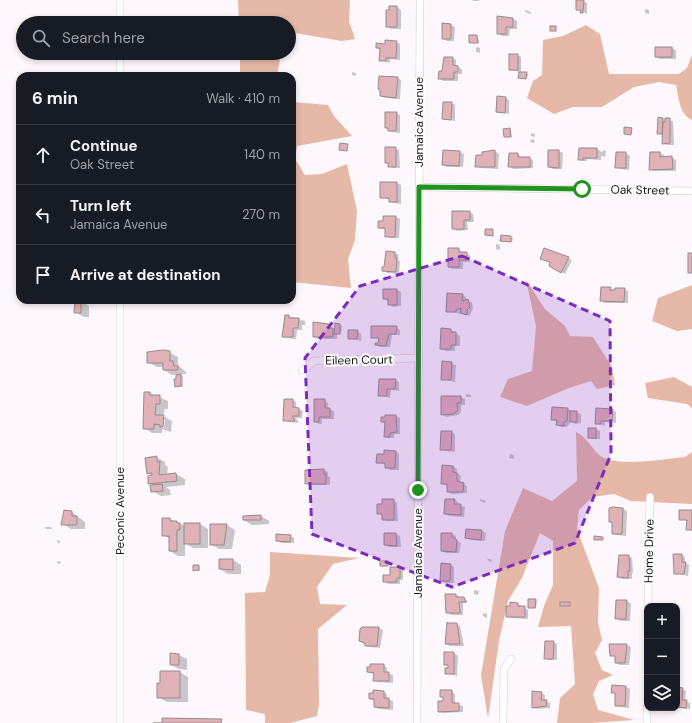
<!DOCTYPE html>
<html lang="en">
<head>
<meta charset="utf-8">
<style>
	body { margin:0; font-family:"DM Sans",sans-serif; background:#20242c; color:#f1f3f6 }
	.controls { position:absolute; right:12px; bottom:12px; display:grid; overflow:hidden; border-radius:8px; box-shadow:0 2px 6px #0003 }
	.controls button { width:36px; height:36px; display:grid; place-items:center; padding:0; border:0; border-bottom:1px solid #363941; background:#171b24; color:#f1f3f6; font:20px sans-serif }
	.stop { position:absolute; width:12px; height:12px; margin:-9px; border:3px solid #20921e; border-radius:50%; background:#fff }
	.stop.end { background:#20921e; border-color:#fff; box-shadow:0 1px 4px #0008 }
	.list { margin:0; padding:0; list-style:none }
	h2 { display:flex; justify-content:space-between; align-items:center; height:52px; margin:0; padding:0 16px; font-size:17px }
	h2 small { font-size:13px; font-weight:400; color:#9ea1a6 }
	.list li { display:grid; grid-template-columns:26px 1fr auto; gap:12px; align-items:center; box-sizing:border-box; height:60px; padding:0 16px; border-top:1px solid #363941 }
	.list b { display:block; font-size:15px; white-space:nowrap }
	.list p { margin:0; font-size:13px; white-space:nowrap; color:#9ea1a6 }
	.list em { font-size:13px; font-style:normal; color:#9ea1a6 }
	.icon { flex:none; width:22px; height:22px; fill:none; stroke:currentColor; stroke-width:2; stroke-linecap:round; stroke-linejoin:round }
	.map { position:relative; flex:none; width:692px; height:723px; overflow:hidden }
	.search { position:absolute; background:#171b24; box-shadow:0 2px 6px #0003; left:16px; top:16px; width:280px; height:44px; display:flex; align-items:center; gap:10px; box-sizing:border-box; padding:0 14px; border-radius:22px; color:#9ea1a6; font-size:15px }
	.panel { position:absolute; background:#171b24; box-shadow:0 2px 6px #0003; left:16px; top:72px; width:280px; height:232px; border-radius:12px }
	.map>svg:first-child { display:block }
	.forest { fill:#e5b8a7 }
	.shadow { fill:#0003; fill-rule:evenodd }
	.building { fill:#e1b1b8; stroke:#948c8d }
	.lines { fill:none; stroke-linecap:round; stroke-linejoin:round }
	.minor-casing { stroke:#d2cbd0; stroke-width:8 }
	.minor { stroke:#fff; stroke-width:7 }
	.route { stroke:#20921e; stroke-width:5 }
	.marked { fill:#7b2cbf; fill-opacity:0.2; stroke:#7b2cbf; stroke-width:3; stroke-dasharray:8 5; stroke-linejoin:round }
	.labels { text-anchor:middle; stroke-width:4; stroke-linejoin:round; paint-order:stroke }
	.street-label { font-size:12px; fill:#181517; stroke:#fff }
</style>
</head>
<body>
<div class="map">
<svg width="692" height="723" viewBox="0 0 692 723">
	<rect width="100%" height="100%" fill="#fef7fc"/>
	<g class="forest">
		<path d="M238 0H350L349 21 355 39 342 41 289 32V23H239Z"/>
		<path d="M586 25 600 34 609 74H679L687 68 692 55V120C679 114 679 98 676 85L659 82 634 87 602 107H573L554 114 527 98 533 81 542 75 543 40 563 36Z"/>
		<path d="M240 53H281L277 76H240Z"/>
		<path d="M292 102 328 105 334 116 352 136 297 146 295 159 305 175 322 174 347 164 357 211 355 240 348 259 351 288 292 282Z"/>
		<path d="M526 280 545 309 565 326 570 336 593 337 612 367 615 385 597 389 591 381 569 388 527 406 500 397 508 379 532 371 536 326Z"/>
		<path d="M692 285V329L677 331 652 321 658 298Z"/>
		<path d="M674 377 692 387V408L687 404 648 398 645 383Z"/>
		<path d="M576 432C589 438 593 452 602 457 621 467 664 459 685 457L692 452V504L631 501 614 494 592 497 579 510 577 529 599 588 598 622 602 640 595 653 602 670 613 675 599 681 593 694 598 710 634 720 591 723H557L560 698 575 684 571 626 538 627 544 606 553 585V541L540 533 522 578 508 601 499 641 488 718 481 675 505 531 523 488 552 501 577 481Z"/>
		<path d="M270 552 359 558 333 564 317 587 320 604 347 605 318 629 319 704 317 716 290 723H265V714L246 710 245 593 265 592 270 575Z"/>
	</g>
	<g class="shadow">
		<path d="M472 0H479V1H473Z"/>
		<path d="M583 1 587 3V14L577 9Z"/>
		<path d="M390 7H397L401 10V29H391L387 26Z"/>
		<path d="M645 9 649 10V14L645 13Z"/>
		<path d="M525 10 531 12V14L525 12Z"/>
		<path d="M513 19 517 21V29H510L509 36H502L498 33Z"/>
		<path d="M451 25 455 27 454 41H447L443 39Z"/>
		<path d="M477 36 479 43 470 42Z"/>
		<path d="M396 42 400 44V60L390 59V63L380 60 381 50 377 48Z"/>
		<path d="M476 47 480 48V53L476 52Z"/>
		<path d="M656 48H672L676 50V59H660L656 57Z"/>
		<path d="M517 55 521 57V73L528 74 527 79 519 78 520 72 510 70Z"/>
		<path d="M453 58 456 60V66L462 69V74H458V81H443L439 78Z"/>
		<path d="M352 72 356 73V76L352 75Z"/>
		<path d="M397 78 401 80 400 99 385 98 381 96Z"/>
		<path d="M506 98 509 100V114L497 112Z"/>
		<path d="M451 103 455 105V121L443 119Z"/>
		<path d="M396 113 400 115V133L393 132 386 127Z"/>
		<path d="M663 119 673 121 674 145H667L663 143 664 136 658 133Z"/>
		<path d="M510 129 512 137H505L504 130Z"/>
		<path d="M531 133 535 134V137L531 136Z"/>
		<path d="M531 139 535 140 534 143 530 142Z"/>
		<path d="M395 148 399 150 400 168H393L386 162Z"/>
		<path d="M580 149H597L602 152 604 150 606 151 605 157 601 156V160L587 159V161H583L579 159Z"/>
		<path d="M495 151 499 154 498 169 480 168 476 166 483 156Z"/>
		<path d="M559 151 563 153 562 169H553L549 167Z"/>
		<path d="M460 152 464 154 463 167H447L443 164Z"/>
		<path d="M626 153 630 156 629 170 620 169 617 167Z"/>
		<path d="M660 153 664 155V158H672L676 160V171H654L650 169Z"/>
		<path d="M510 154H518L522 158H529L533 160V168L513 169 509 166Z"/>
		<path d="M381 183H397L401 185V204L393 203 390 200 381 197Z"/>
		<path d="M470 212 473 214 474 222H467L468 230 457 231 453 228Z"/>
		<path d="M396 217 400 219 399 238H390L386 236V230L379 228 384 222Z"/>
		<path d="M502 236 513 238 512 242 501 241Z"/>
		<path d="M496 244 500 245V250L496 249Z"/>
		<path d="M459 249 462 253 470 255V262H463V269H453L449 267Z"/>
		<path d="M395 253 399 255 398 260 400 261 399 274 387 273 383 270Z"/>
		<path d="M568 258 572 260 565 274 550 266 551 263 545 260Z"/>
		<path d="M610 288 614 290 624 289 628 291V303H605L601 300Z"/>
		<path d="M397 290 401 292V306L393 307 389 304V301L384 299Z"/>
		<path d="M462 295 466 297V301L472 302 473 309 471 312 470 316 460 312V314L447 311Z"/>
		<path d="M81 301 89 306V317H84L75 312Z"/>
		<path d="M289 316 305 321V325H302V330H297L296 339 287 338 283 336Z"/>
		<path d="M336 324 342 326 341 334H337V339H318L314 337 328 325 336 331Z"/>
		<path d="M396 327 400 330V335H392L390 347H380L376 345 379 344 380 339 372 337Z"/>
		<path d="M451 330 460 336V346H455V351H445L441 349Z"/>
		<path d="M357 331 361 334V341L349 338Z"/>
		<path d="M169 352 178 357V365L186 372V374H180L183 376V387H178L175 384 177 375H172L164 370V367H157L148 362Z"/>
		<path d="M443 362 456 365 455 382 442 379Z"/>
		<path d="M395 380 399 382V391L391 390 390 398 379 395Z"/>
		<path d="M150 393 168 401V409H165L163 416 172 421 171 432 162 429V433H152L144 428ZM163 419H165L164 428H162Z"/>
		<path d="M466 394 471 395V397H466Z"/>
		<path d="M442 397H461L465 399V405H461V412L458 415 446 417 442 414Z"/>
		<path d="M293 400 296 402V408L303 411 302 418H296L299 423 288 422 284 420Z"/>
		<path d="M324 400 328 403V409L334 411V419H322V424H319L315 421Z"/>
		<path d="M567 409 581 414V423L575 424 571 421 567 427H561L558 425V422L552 419Z"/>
		<path d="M612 410 616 412V423L605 422V426L596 423Z"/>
		<path d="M396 416 400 418V434H394V438H388L385 436 386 424 382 422Z"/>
		<path d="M596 429 600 431V439H593L589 437Z"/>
		<path d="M451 432 455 434V452L445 451 441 449Z"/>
		<path d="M396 452 399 454V470H390L386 467V465L377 462 385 455Z"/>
		<path d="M510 454 514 455V459L509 458Z"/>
		<path d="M156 457 165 462V465L168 467 167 475 176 474 185 479V485L166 487 170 490 171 495 161 496 152 491 154 486 149 483 153 476 148 473Z"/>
		<path d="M453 466 457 469V473L461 476 460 483 467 486V493L452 494 448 492V486L442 484Z"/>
		<path d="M324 470 328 472V476L330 477V485H310L306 483Z"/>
		<path d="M480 499 486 501 485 503 480 501Z"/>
		<path d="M393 500 397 503 398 521H387L383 519V515L378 513 383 505Z"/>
		<path d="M455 500 458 502V505L465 507 464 517 449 516 445 513Z"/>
		<path d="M610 509H623L627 511 626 536 616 535 613 533V524L610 522Z"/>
		<path d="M692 511V531L687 529 688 521 680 519Z"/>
		<path d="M72 512 85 522V529H71L63 524Z"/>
		<path d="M261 516 269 521V524L252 525 244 520Z"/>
		<path d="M170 519 185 526V524H200L208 529V548H193L185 543V556H178L170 551V539L163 535Z"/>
		<path d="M227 525 235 530 232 549H219L211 544Z"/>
		<path d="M45 527H51L52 529H46Z"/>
		<path d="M482 531 486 533 485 541 470 540 466 538Z"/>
		<path d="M396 534 400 536 401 547H389L385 545Z"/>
		<path d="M452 534 456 536V540L461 543 459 553H446L442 551Z"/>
		<path d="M290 536 294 538V543H281L277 540Z"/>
		<path d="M57 540 60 541V543L57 542Z"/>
		<path d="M682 555 685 557V563L689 565 688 576 675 573Z"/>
		<path d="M629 556 632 558 633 573H632V579H622L618 577Z"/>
		<path d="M487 559H491L492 562 489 561Z"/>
		<path d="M233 560 241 565V574H228L220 569Z"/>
		<path d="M57 561 61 562 60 564 57 563Z"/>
		<path d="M451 565 454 567V583H445L441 580Z"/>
		<path d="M199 566 200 571 194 570Z"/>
		<path d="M399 568 403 570V580H400V584H388L384 581Z"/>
		<path d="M474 590 479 591 478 595 474 594Z"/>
		<path d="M456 595 467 600V603H463V615H451L447 612Z"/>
		<path d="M535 600 537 601 536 608H530Z"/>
		<path d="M617 601H627L631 604 630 621H620L616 618Z"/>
		<path d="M511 603 518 604 528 610V619L511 618 507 616Z"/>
		<path d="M483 613 487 614V618L483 616Z"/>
		<path d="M456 624 460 626 464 646H450L446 644Z"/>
		<path d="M379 628 383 630 380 648 369 647 361 642V629Z"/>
		<path d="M553 642 557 644V660H549L545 658Z"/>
		<path d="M627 645 631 647 629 665H620L616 663V657L611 655Z"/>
		<path d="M454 653 458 656 457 676 446 673 449 667 445 664Z"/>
		<path d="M179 655 187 659V670L179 669 171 665Z"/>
		<path d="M384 665 387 668V673L393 675V683L378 682 374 680 375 674 368 672Z"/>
		<path d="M180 672 188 677V702H167L158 697 161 684Z"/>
		<path d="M613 686 626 687 630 689 629 708 620 707 616 705V694L612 692Z"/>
		<path d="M677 688 686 691 685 701 690 703V709L676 708H677Z"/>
		<path d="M451 691 455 694V704L463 706V712L443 713 439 711 444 702V698L441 696Z"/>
		<path d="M384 692 387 694V699L393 701V710L379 709 375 707V701L370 699Z"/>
		<path d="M541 693 545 695V701L550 703V708L536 709 533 707Z"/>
	</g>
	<g class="building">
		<path d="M576 0H584L583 13H580L581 10H576Z"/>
		<path d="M389 6H397V27H386V10H389Z"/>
		<path d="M497 16 513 18V27H506V34H497Z"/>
		<path d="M442 23 451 24V39H442Z"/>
		<rect x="550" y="26" width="6" height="5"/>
		<path d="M469 35H477L478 43H469Z"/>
		<path d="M385 40 397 41 396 58H386V61H379L380 48H376V43L385 44Z"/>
		<rect x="655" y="47" width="17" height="10"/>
		<rect x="509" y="54" width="9" height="16"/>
		<path d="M444 57H453V65L458 66V72H454V79H438L439 71H442Z"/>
		<path d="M519 72H527L526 79 518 78Z"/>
		<path d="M379 76 398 77 396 98 380 96V90L378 89Z"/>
		<path d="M497 96 506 97 505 113 496 112Z"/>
		<path d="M443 102H452L451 120 442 119Z"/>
		<path d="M385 112H397L396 131H388V128H385Z"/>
		<path d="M658 117 663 118 662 134H657Z"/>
		<path d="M665 118H670V143L662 144 663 122H665Z"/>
		<path d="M624 127 632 128 631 135 624 134Z"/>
		<path d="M510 128 511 137H504L503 129Z"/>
		<path d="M340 143 348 144 347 151 339 150Z"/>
		<path d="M385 147H396V167H388V163H385Z"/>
		<path d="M579 148H597V158H583V160H578Z"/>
		<path d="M443 150 460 151 459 166 442 165Z"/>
		<path d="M495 150V167H475L476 155H482V152Z"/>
		<path d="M548 150H559V168L548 167Z"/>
		<path d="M616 152H626V168H615Z"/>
		<path d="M650 152H660V157L672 156 673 169 649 170Z"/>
		<path d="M509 153H518V157H530V167H508Z"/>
		<path d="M380 182H397V202H389V198H380Z"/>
		<path d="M452 211H470V220H464V229H452Z"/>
		<path d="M383 216H396L395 237H385V228H378V221H383Z"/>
		<path d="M485 229H493V236L485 235Z"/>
		<path d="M501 235 511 236V242L500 241Z"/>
		<path d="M448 248H459V252H467V260H459V267H448Z"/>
		<path d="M544 248 569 257 561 273 549 266 550 262 540 259Z"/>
		<path d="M386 251 395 252V258H397L396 272 382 271V267H384Z"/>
		<rect x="688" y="253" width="4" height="20"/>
		<path d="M601 287H611L610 290H615V288H625L624 302 600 301Z"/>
		<path d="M383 289H397V305H388V299H383Z"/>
		<path d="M447 293 463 294 462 301 468 299 470 307 467 310V315L460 313 461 308 456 310V312H446Z"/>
		<path d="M75 300H81V313H74Z"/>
		<path d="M285 315H289V318H299L298 328H293V337H282Z"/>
		<path d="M313 322 329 324V328H333V337H313Z"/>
		<path d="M335 323 340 324V334H334Z"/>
		<path d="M371 326H397L396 334H389L386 346 375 345V343H378L379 338H371Z"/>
		<path d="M441 328 451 329V332H456V345H451V349H440Z"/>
		<path d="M348 330H358L357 339H348Z"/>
		<path d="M163 350 170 351V361H173L174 366H178V370H163V363H147V352Z"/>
		<path d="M442 361 452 362 451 380H441Z"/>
		<path d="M181 374V386L175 387 174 379H176V375Z"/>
		<path d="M379 379H396L395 389H387V396H378Z"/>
		<path d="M144 392H150V395H160V404H156L155 415H164L163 427H160V425L154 424V429H143Z"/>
		<path d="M441 396H461V403H457L458 410 454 414 441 415Z"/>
		<path d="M284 399H293V407L299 408V416H292L295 421H283Z"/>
		<path d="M314 399H325V408H330V417H319V422H314Z"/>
		<path d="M552 407 568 408 567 421 564 422V426L556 425 557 420H551Z"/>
		<path d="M596 408 613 409 612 421H601V424H595Z"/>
		<rect x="570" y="411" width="7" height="11"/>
		<path d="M385 415H396L397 432 390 433V437H384L385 422H381V417H385Z"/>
		<rect x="588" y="428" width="8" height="10"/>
		<path d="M441 431H452L451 450H440Z"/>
		<path d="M384 450 396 451 395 468H385V463H376L377 454H384Z"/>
		<path d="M157 456V462L160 461 159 475 176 473 177 481 148 484V476L152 475V473L147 474 145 458Z"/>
		<path d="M442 465 453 466V472L457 473V481L464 483 463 492H447V484H441Z"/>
		<path d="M324 469V474H326V484H305V470Z"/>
		<path d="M162 484 163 491 151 492 150 485Z"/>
		<path d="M382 499H394V520H382V514H377V504H382Z"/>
		<path d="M445 499H455L454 504H461V515L444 514Z"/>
		<path d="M613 507 623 508 622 534H612V522H609V508Z"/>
		<path d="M64 510 72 511V516H77V525H61Z"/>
		<path d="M679 510H692V530H686L687 520H679Z"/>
		<path d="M261 515V520H243V516Z"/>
		<path d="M162 518H170V521H177V523H180V530H177V551H169V536H162Z"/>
		<rect x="184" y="523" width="16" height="21"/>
		<path d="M210 524H227L224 545H210Z"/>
		<path d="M466 529 482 530 481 540 465 538Z"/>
		<path d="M384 533H396L397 546 384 545Z"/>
		<path d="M441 533H452V537L457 540 456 552 441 551Z"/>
		<path d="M276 534 291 535 290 542 276 541Z"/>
		<path d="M594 536 603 537V540H594Z"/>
		<path d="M673 554H682V562H686L684 574H674Z"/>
		<path d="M619 555H629L630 571H628V578L617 577Z"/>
		<path d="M219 559H233V570L219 569Z"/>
		<rect x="380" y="561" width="8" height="5"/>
		<path d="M441 563 451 564 450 581H440Z"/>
		<path d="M193 565H199V570L193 571Z"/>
		<path d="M390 567H400V578H397V582H383V575H390Z"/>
		<path d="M445 594H456V597H464L466 602H459L460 613H446Z"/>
		<path d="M528 599H536L535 608H528Z"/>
		<path d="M616 600H627L626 619H615Z"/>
		<path d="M510 602 518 603V606H525V617H506V606H510Z"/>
		<rect x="560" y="602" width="10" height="4"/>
		<path d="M447 622 448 623H457L460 644H445Z"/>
		<path d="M362 627H379L377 646H365V643L359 641 360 629Z"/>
		<path d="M545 641H554L553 659H544Z"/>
		<path d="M609 644H627L625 663H615V656H610Z"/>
		<path d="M444 652H454V674H445V668H448V665H444Z"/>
		<path d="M170 653 179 654V665H170Z"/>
		<path d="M370 664H384V672H389V681H373L374 673 367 672V667H370Z"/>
		<path d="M160 671H180V698H157V683H160Z"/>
		<path d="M612 685 626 686 625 706H615V693H611Z"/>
		<path d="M677 687 683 688 682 700H687L686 708 677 707Z"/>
		<path d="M373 690 384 691V698H389V708L374 707V699H369V693H373Z"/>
		<path d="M440 690H452V703H459V711L438 712V701H443V697H440Z"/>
		<path d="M532 691 542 692 541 700H547L546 706 532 708Z"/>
		<path d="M162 718 222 719 221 723H153H162Z"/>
	</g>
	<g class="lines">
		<g class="minor-casing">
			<g id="minor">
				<path d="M120 0V23"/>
				<path d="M120 53V76"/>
				<path d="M419 187 692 191"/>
				<path d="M120 300V723"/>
				<path d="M302 370 315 361 419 358"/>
				<path d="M648 606 650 497"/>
				<path d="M417 723 420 0"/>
				<path d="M503 723 504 669 511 659"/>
				<path d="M647 723V708"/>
			</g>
		</g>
		<use href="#minor" class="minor"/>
	</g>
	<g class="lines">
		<path class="route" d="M418 490 419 187 582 189"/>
	</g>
	<path class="marked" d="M462 256 610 321 611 454 575 543 452 587 312 534 305 358 360 286Z"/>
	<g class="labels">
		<g class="street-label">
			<text transform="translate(419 122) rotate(-90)" y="4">Jamaica Avenue</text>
			<text transform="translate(640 190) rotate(1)" y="4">Oak Street</text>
			<text transform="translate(359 360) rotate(-1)" y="4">Eileen Court</text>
			<text transform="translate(120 511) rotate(-90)" y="4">Peconic Avenue</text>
			<text transform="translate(649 551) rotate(-89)" y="4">Home Drive</text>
			<text transform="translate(418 553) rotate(-90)" y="4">Jamaica Avenue</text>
		</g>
	</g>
</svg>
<div class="controls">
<button>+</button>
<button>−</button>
<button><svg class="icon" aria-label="layers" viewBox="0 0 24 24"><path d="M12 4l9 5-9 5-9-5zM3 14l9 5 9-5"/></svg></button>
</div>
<div class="stop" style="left:582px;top:189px"></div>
<div class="stop end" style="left:418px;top:490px"></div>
<div class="search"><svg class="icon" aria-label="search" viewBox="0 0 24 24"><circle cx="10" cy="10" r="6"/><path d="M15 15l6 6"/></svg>Search here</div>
<section class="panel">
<h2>6 min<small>Walk · 410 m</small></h2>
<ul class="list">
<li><svg class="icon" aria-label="ahead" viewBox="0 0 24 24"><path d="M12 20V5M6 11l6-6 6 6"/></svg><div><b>Continue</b><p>Oak Street</p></div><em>140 m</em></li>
<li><svg class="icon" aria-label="left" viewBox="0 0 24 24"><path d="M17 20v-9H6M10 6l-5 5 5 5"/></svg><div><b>Turn left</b><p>Jamaica Avenue</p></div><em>270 m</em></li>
<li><svg class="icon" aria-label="arrive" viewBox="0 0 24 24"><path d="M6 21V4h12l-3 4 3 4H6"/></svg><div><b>Arrive at destination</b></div></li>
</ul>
</section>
</div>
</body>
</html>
